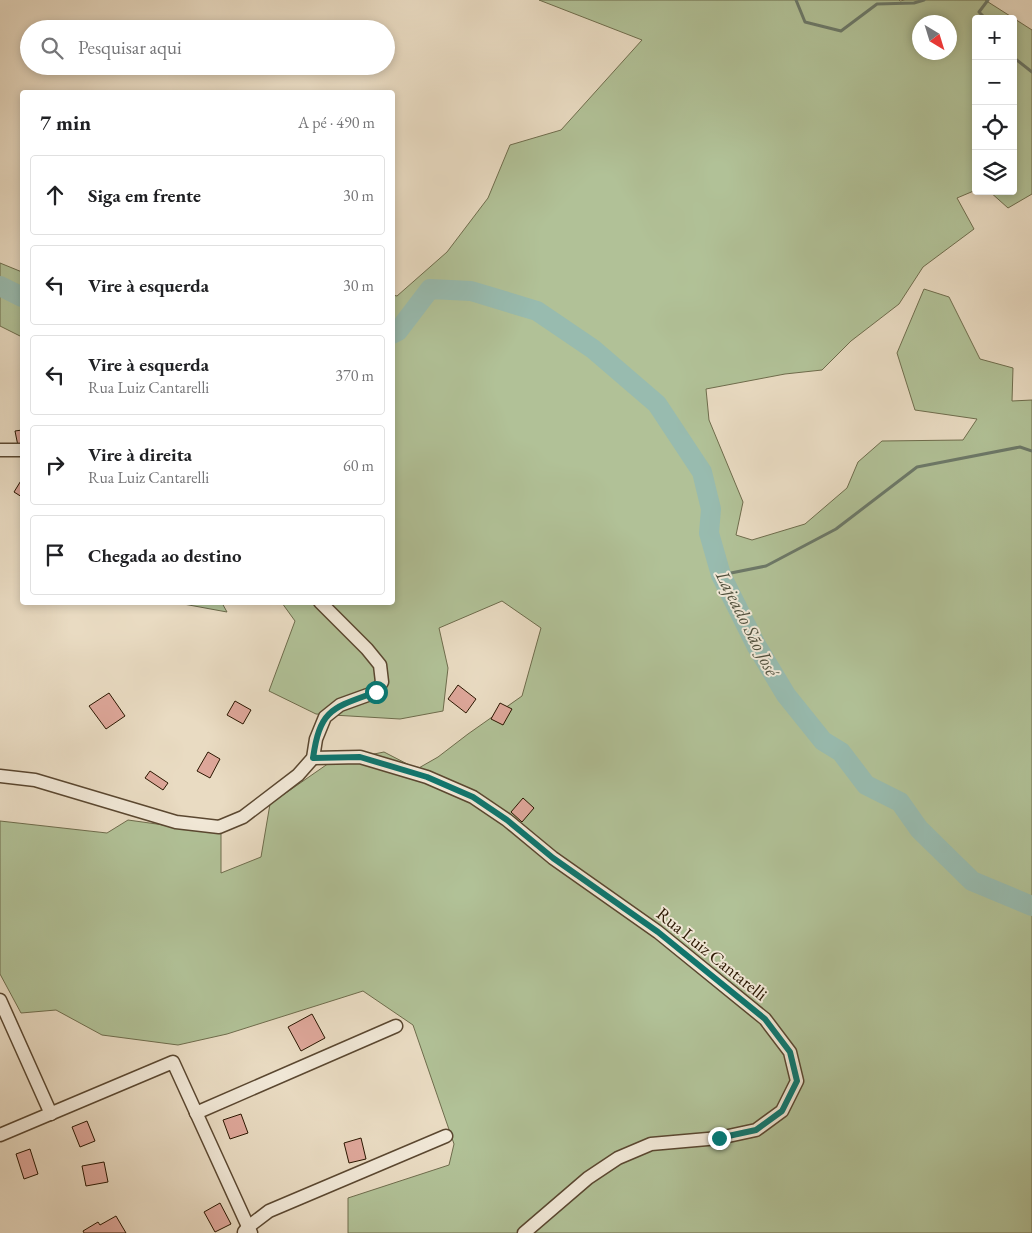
<!DOCTYPE html>
<html lang="pt">
<head>
<meta charset="utf-8">
<style>
	body { margin:0; font-family:"EB Garamond",serif; background:#f2f2f2; color:#202124 }
	.controls { position:absolute; right:15px; top:15px; display:grid; overflow:hidden; border-radius:5px; box-shadow:0 2px 8px #0003 }
	.controls button { width:45px; height:45px; display:grid; place-items:center; padding:0; border:0; border-bottom:1px solid #e0e0e0; background:#fff; color:#202124; font:25px sans-serif }
	.compass { position:absolute; left:912px; top:15px; width:45px; height:45px; border-radius:50%; background:#fff; box-shadow:0 2px 8px #0003; rotate:142deg }
	.stop { position:absolute; width:15px; height:15px; margin:-11px; border:4px solid #0f766e; border-radius:50%; background:#fff }
	.stop.end { background:#0f766e; border-color:#fff; box-shadow:0 1px 5px #0008 }
	.list { margin:0; padding:0; list-style:none }
	h2 { display:flex; justify-content:space-between; align-items:center; height:65px; margin:0; padding:0 20px; font-size:21px }
	h2 small { font-size:16px; font-weight:400; color:#757577 }
	.list li { display:grid; grid-template-columns:32px 1fr auto; gap:15px; align-items:center; box-sizing:border-box; height:80px; margin:0 10px 10px; padding:0 10px; border:1px solid #e0e0e0; border-radius:5px }
	.list b { display:block; font-size:19px; white-space:nowrap }
	.list p { margin:0; font-size:16px; white-space:nowrap; color:#757577 }
	.list em { font-size:16px; font-style:normal; color:#757577 }
	.icon { flex:none; width:28px; height:28px; fill:none; stroke:currentColor; stroke-width:2; stroke-linecap:round; stroke-linejoin:round }
	.map { position:relative; flex:none; width:1032px; height:1233px; overflow:hidden }
	.search { position:absolute; background:#fff; box-shadow:0 2px 8px #0003; left:20px; top:20px; width:375px; height:55px; display:flex; align-items:center; gap:12px; box-sizing:border-box; padding:0 18px; border-radius:28px; color:#757577; font-size:19px }
	.panel { position:absolute; background:#fff; box-shadow:0 2px 8px #0003; left:20px; top:90px; width:375px; height:515px; border-radius:5px }
	.map>svg:first-child { display:block }
	.green { fill:#b1c197; stroke:#6e6c4c; fill-rule:evenodd }
	.lines { fill:none; stroke-linecap:round; stroke-linejoin:round }
	.stream { stroke:#6c7969; stroke-width:3 }
	.river { stroke:#98bbaf; stroke-width:20 }
	.building { fill:#dea79a; stroke:#2a1600 }
	.minor-casing { stroke:#5a4730; stroke-width:15 }
	.minor { stroke:#f1e8d7; stroke-width:12 }
	.route { stroke:#0f766e; stroke-width:6 }
	.labels { text-anchor:middle; stroke-width:4; stroke-linejoin:round; paint-order:stroke }
	.street-label { font-size:18px; fill:#2a1600; stroke:#f1e8d7 }
	.water-label { font-size:19px; font-style:italic; fill:#50503d; stroke:#f1e8d7 }
</style>
</head>
<body>
<div class="map">
<svg width="1032" height="1233" viewBox="0 0 1032 1233">
	<rect width="100%" height="100%" fill="#e9dbc2"/>
	<filter id="stains"><feTurbulence type="fractalNoise" baseFrequency=".004" numOctaves="4"/><feColorMatrix values="0 0 0 0 .2 0 0 0 0 .09 0 0 0 0 .02 0 0 0 .5 -.17"/></filter>
	<radialGradient id="worn" r=".72"><stop offset=".6" stop-color="#630" stop-opacity="0"/><stop offset="1" stop-color="#630" stop-opacity=".3"/></radialGradient>
	<g class="green">
		<path d="M539 0H899L900 1 905 0H985L1032 30V194L1008 208 989 191H1013V19H976V190L957 198 974 229 923 267 899 304 851 341 822 370 785 374 706 389 709 420 743 502 736 535 752 540 805 524 847 488 858 462 882 441 963 440 977 419 915 410 897 353 924 289 949 297 980 359 1013 368 1012 401 1032 400V1233H348V1198L449 1165 454 1144 413 1025 363 991 227 1034 178 1045 102 1035 56 1010 21 1013 0 974V821L107 833 128 820 221 833V873L261 857 270 804 329 763 384 752 417 769 438 757 468 734 522 696 541 628 502 601 439 628 448 668 443 711 400 719 316 714 269 691 295 621 282 603 392 602 393 295 397 296 447 252 488 198 510 145 561 130 642 40ZM920 22H950V52H920Z"/>
		<path d="M0 263 22 272V337L0 326Z"/>
		<path d="M178 603H222L227 612Z"/>
	</g>
	<g class="lines">
		<g class="stream">
			<path d="M796 0 805 22 841 31 877 4 914 3 924 0"/>
			<path d="M986 19 979 12 988 0"/>
			<path d="M1013 57 1032 72"/>
			<path d="M721 575 766 566 836 529 917 467 1020 447 1032 451"/>
		</g>
		<g class="river">
			<path d="M0 286 22 297"/>
			<path d="M392 334 398 331 430 289 471 291 537 311 593 349 657 404 702 472 711 509 709 533 721 575 756 645 786 695 823 741 841 752 866 785 900 802 919 829 972 881 1032 906"/>
		</g>
	</g>
	<g class="building">
		<path d="M22 430V445L18 446 15 431Z"/>
		<path d="M22 479V497L14 492Z"/>
		<path d="M458 685 476 699 466 713 448 699Z"/>
		<path d="M109 693 125 716 106 729 89 706Z"/>
		<path d="M235 701 251 710 243 724 227 715Z"/>
		<path d="M500 703 512 709 503 725 491 719Z"/>
		<path d="M208 752 220 759 210 778 197 771Z"/>
		<path d="M150 771 168 783 163 790 145 778Z"/>
		<path d="M523 798 534 808 522 822 511 812Z"/>
		<path d="M312 1014 325 1038 301 1051 288 1027Z"/>
		<path d="M241 1114 248 1133 230 1139 223 1120Z"/>
		<path d="M87 1121 95 1141 80 1147 72 1127Z"/>
		<path d="M361 1138 366 1159 349 1163 344 1143Z"/>
		<path d="M30 1149 38 1174 24 1179 16 1154Z"/>
		<path d="M104 1162 108 1182 86 1186 82 1166Z"/>
		<path d="M220 1203 231 1224 215 1232 204 1212Z"/>
		<path d="M116 1216 126 1233H84L83 1231 98 1222 100 1225Z"/>
	</g>
	<g class="lines">
		<g class="minor-casing">
			<g id="minor">
				<path d="M0 450H22"/>
				<path d="M313 758 360 757 427 777 473 797 507 820 553 858 658 932 765 1019 790 1052 797 1081 782 1111 756 1130 719 1138 651 1144 618 1158 588 1178 524 1233"/>
				<path d="M0 776 35 780 176 822 219 827 243 817 298 775 313 758 316 739 325 717 340 705 376 692 382 682 380 665 367 649 320 602"/>
				<path d="M0 1000 51 1114"/>
				<path d="M196 1113 396 1026"/>
				<path d="M0 1135 173 1062 251 1233"/>
				<path d="M244 1232 248 1227 269 1211 446 1136"/>
			</g>
		</g>
		<use href="#minor" class="minor"/>
	</g>
	<g class="lines">
		<path class="route" d="M376 692C332 708 320 709 313 758L360 757 427 777 473 797 507 820 553 858 658 932 765 1019 790 1052 797 1081 782 1111 756 1130 719 1138"/>
	</g>
	<g class="labels">
		<g class="street-label">
			<text transform="translate(712 954) rotate(39)" y="6">Rua Luiz Cantarelli</text>
		</g>
		<g class="water-label">
			<text transform="translate(748 623) rotate(63)" y="7">Lajeado São José</text>
		</g>
	</g>
	<rect width="100%" height="100%" filter="url(#stains)"/>
	<rect width="100%" height="100%" fill="url(#worn)"/>
</svg>
<div class="controls">
<button>+</button>
<button>−</button>
<button><svg class="icon" aria-label="locate" viewBox="0 0 24 24"><circle cx="12" cy="12" r="6"/><path d="M12 2v4M12 18v4M2 12h4M18 12h4"/></svg></button>
<button><svg class="icon" aria-label="layers" viewBox="0 0 24 24"><path d="M12 4l9 5-9 5-9-5zM3 14l9 5 9-5"/></svg></button>
</div>
<svg class="compass" viewBox="-18 -18 36 36"><path d="M0-13l5 13h-10z" fill="#e53935"/><path d="M0 13l5-13h-10z" fill="#757577"/></svg>
<div class="stop" style="left:376px;top:692px"></div>
<div class="stop end" style="left:719px;top:1138px"></div>
<div class="search"><svg class="icon" aria-label="search" viewBox="0 0 24 24"><circle cx="10" cy="10" r="6"/><path d="M15 15l6 6"/></svg>Pesquisar aqui</div>
<section class="panel">
<h2>7 min<small>A pé · 490 m</small></h2>
<ul class="list">
<li><svg class="icon" aria-label="ahead" viewBox="0 0 24 24"><path d="M12 20V5M6 11l6-6 6 6"/></svg><div><b>Siga em frente</b></div><em>30 m</em></li>
<li><svg class="icon" aria-label="left" viewBox="0 0 24 24"><path d="M17 20v-9H6M10 6l-5 5 5 5"/></svg><div><b>Vire à esquerda</b></div><em>30 m</em></li>
<li><svg class="icon" aria-label="left" viewBox="0 0 24 24"><path d="M17 20v-9H6M10 6l-5 5 5 5"/></svg><div><b>Vire à esquerda</b><p>Rua Luiz Cantarelli</p></div><em>370 m</em></li>
<li><svg class="icon" aria-label="right" viewBox="0 0 24 24"><path d="M7 20v-9h11M14 6l5 5-5 5"/></svg><div><b>Vire à direita</b><p>Rua Luiz Cantarelli</p></div><em>60 m</em></li>
<li><svg class="icon" aria-label="arrive" viewBox="0 0 24 24"><path d="M6 21V4h12l-3 4 3 4H6"/></svg><div><b>Chegada ao destino</b></div></li>
</ul>
</section>
</div>
</body>
</html>
